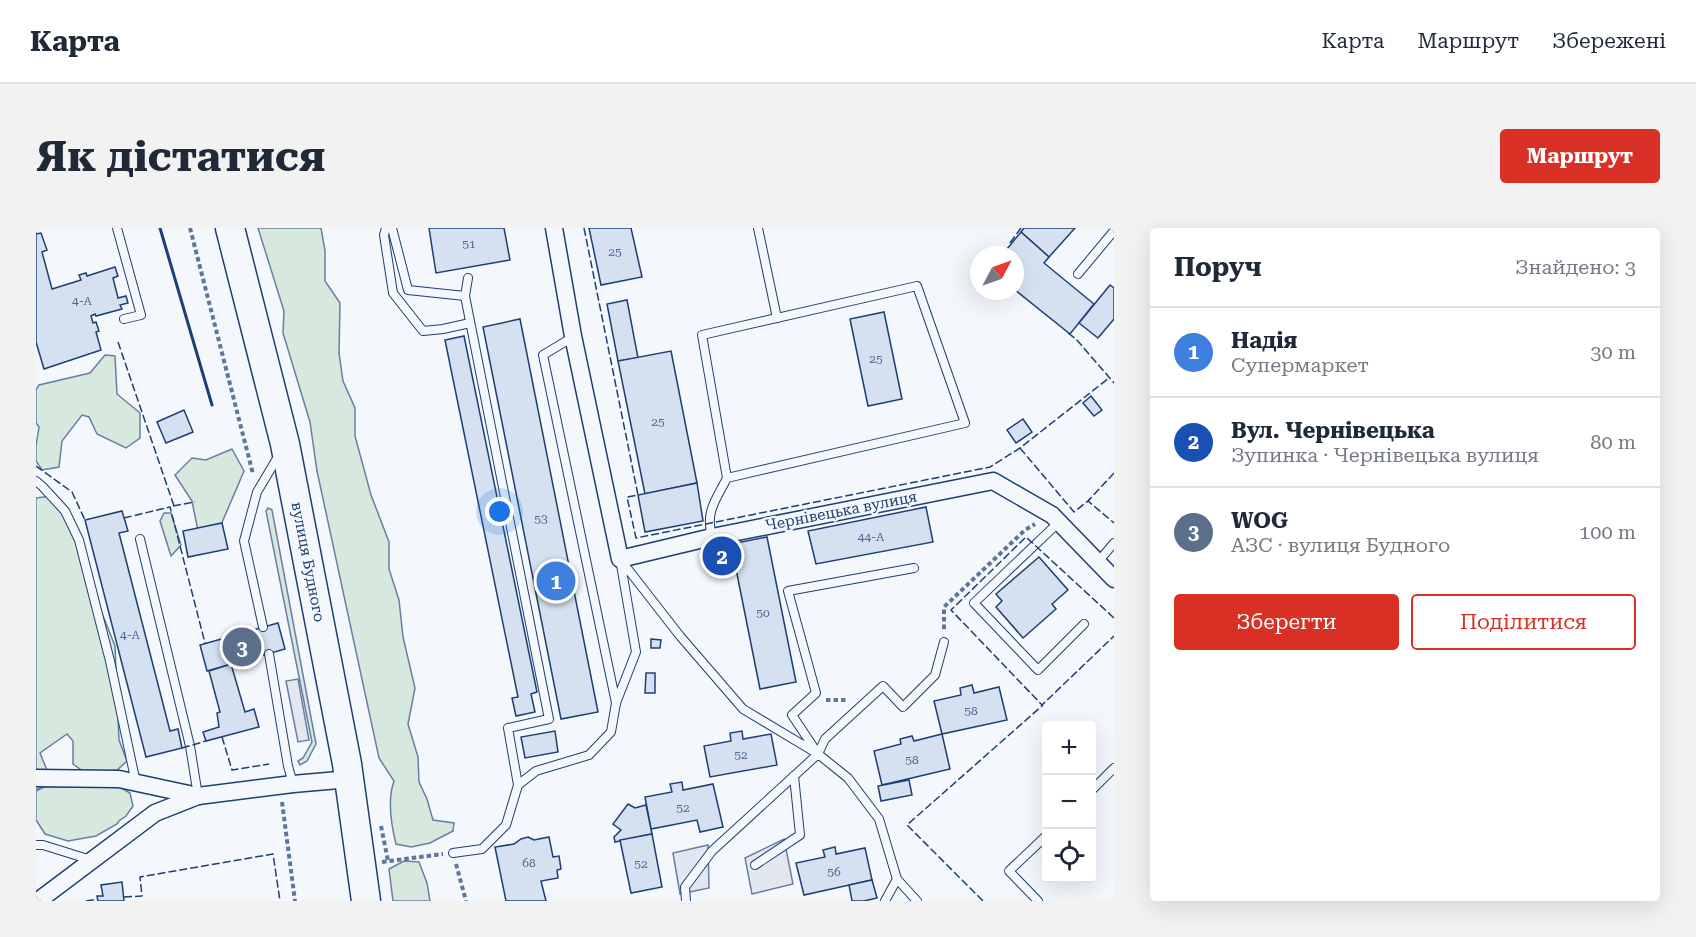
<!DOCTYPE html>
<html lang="uk">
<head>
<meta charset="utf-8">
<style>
	body { margin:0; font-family:"Roboto Serif",serif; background:#f2f2f3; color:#1f2937 }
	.controls { position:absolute; right:18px; bottom:18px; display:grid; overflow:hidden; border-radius:6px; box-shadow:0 6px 24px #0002 }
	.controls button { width:54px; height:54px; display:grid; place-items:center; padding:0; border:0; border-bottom:2px solid #e0e1e3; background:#fff; color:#1f2937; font:30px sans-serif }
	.compass { position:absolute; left:934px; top:18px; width:54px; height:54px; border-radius:50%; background:#fff; box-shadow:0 6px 24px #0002; rotate:49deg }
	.you { position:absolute; left:464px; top:284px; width:21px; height:21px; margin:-15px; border:4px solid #fff; border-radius:50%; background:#1a73e8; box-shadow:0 0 0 9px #1a73e833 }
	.badge { display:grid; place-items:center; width:39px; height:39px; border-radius:50%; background:#d93025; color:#fff; font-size:20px; font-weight:700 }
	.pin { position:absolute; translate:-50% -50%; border:3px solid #fff; box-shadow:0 2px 6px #0006 }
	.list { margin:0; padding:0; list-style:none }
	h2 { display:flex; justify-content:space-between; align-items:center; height:78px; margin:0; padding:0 24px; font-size:26px }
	h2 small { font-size:20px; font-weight:400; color:#747a83 }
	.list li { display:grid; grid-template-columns:39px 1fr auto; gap:18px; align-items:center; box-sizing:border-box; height:90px; padding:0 24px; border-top:2px solid #e0e1e3 }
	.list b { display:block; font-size:22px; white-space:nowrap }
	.list p { margin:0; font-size:20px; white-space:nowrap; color:#747a83 }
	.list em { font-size:20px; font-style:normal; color:#747a83 }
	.actions { display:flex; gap:12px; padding:18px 24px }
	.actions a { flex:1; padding:14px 0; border:2px solid #d93025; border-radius:6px; text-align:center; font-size:21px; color:#d93025 }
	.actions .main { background:#d93025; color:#fff }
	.icon { flex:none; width:33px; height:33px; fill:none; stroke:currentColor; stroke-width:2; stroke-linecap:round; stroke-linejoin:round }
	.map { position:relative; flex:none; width:1078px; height:673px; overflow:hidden; border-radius:6px }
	header { display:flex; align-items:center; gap:36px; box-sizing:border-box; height:84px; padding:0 30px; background:#fff; border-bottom:2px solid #e0e1e3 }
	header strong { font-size:28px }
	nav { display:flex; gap:33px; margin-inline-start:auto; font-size:21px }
	.intro { display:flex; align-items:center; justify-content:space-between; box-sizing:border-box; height:144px; padding:0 36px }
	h1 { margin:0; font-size:42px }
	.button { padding:15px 27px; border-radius:6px; background:#d93025; color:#fff; font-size:21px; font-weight:700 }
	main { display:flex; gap:36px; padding:0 36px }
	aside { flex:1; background:#fff; border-radius:6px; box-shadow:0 6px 24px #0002 }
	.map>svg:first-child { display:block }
	.green { fill:#d7e8df; stroke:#687fa3; stroke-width:1.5 }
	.parking { fill:#e3e8f0; stroke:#687fa3; stroke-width:1.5 }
	.building { fill:#d5e0f0; stroke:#1d3f73; stroke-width:1.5 }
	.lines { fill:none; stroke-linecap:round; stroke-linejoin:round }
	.service-casing { stroke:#1d3f73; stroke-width:10 }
	.minor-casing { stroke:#1d3f73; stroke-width:19 }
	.trunk-casing { stroke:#1d3f73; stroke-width:31 }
	.path { stroke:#5e769c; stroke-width:4; stroke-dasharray:4.5 3; stroke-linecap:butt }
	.service { stroke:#f4f7fb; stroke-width:8 }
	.minor { stroke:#f4f7fb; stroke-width:16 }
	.trunk { stroke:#f4f7fb; stroke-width:28 }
	.fence { stroke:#1d3f73; stroke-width:1.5; stroke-dasharray:8 3; stroke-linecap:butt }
	.wall { stroke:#1d3f73; stroke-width:3 }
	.labels { text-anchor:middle; stroke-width:4.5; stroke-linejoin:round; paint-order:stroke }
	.number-label { font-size:12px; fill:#4b6792 }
	.street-label { font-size:15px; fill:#1d3f73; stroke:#f4f7fb }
</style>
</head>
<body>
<header>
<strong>Карта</strong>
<nav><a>Карта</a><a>Маршрут</a><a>Збережені</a></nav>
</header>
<div class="intro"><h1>Як дістатися</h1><a class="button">Маршрут</a></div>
<main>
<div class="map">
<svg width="1078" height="673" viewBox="0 0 1078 673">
	<rect width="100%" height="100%" fill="#f4f7fb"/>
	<g class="green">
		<path d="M222 0H285L289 23V53L304 75 303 125 307 153 319 180V208L335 267 353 314V341L363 372 367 409 379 460 372 496 382 529 383 554 391 571 397 592 418 595 417 603 394 615 375 619 360 616C355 596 351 572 358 553L343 530 281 243 274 194 247 105 248 83Z"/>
		<path d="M69 127 79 128 81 166 104 185V210L90 220 61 206 53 189 46 187 26 213 23 239 6 242 0 233V218L3 199 0 195V162L3 157 54 145Z"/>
		<path d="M196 221 208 243 179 311 162 303 156 273 139 247 156 230 170 232Z"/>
		<path d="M15 268 38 292 46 335 79 418 83 512 91 533 81 542 51 546 37 536V513L31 506 4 525 13 547 7 558 0 562V270Z"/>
		<path d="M232 280 236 282 280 516 271 533 264 537 262 533 267 530 276 514 230 283Z"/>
		<path d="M128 285H135L145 317 135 328 124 293Z"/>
		<path d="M82 558 94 565 97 578 90 588 83 593 81 596 60 608 32 613 9 606 0 592V563L8 559Z"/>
		<path d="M368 633 383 634 391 655 394 673H357L353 641Z"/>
	</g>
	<g class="parking">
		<path d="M262 451 273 512 262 514 250 453Z"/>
		<path d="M748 611 757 656 716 666 709 630Z"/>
		<path d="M672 617 673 660 644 666 637 625Z"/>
	</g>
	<g class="building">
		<path d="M393 0H468L474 32 400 45Z"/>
		<path d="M553 0H595L606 49 565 57Z"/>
		<path d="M988 0H1039L1013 29 985 4Z"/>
		<path d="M0 4V6L5 5 11 22 6 24 16 61 45 52 43 47 50 45 51 48 79 39 82 48 77 50 82 70 90 68 92 75 84 77 86 81 60 88 59 86 55 88 57 95 60 94 63 103 60 104 65 122 8 141 0 114Z"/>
		<path d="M985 4 1013 29 1008 35 1058 76 1034 106 979 62V27H966Z"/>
		<path d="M1074 57 1078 60V91L1062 110 1043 95Z"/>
		<path d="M591 72 602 130 582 133 571 76Z"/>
		<path d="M848 84 866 171 832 178 814 91Z"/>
		<path d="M484 91 562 484 525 491 447 99Z"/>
		<path d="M428 108 501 464 495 466 499 484 480 488 476 470 482 469 409 112Z"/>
		<path d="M635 123 661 255 609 266 582 133Z"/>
		<path d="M1055 168 1066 182 1058 188 1047 175Z"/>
		<path d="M148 182 157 204 130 215 121 194Z"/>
		<path d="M987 191 996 204 980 215 971 202Z"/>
		<path d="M661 255 667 293 609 304 602 267Z"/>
		<path d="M890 279 897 314 780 336 772 303Z"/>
		<path d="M86 283 92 303 83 305 134 503 142 501 146 520 110 529 49 292Z"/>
		<path d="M186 295 192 321 152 329 147 303Z"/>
		<path d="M731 309 760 454 724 461 695 316Z"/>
		<path d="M1003 329 1032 362 1016 376 1020 381 987 410 960 379 966 373 960 366Z"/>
		<path d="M242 395 249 421 171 443 164 417Z"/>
		<path d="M615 411 625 412 624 420H615Z"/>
		<path d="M195 436 209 484 218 481 223 499 170 513 167 504 183 499 181 485 184 484 173 443Z"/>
		<path d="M610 445H619V465H609Z"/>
		<path d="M936 457 938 465 963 459 971 492 906 506 898 473 925 467 924 460Z"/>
		<path d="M519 503 522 524 489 530 485 509Z"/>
		<path d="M706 503 707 511 735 506 741 537 674 549 668 518 695 513 694 505Z"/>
		<path d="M906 506 914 541 846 557 838 523 865 516 864 511 876 508 878 513Z"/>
		<path d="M873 552 876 567 845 573 842 558Z"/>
		<path d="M646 554 647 562 677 556 687 599 664 604 661 592 615 601 609 569 636 564 634 556Z"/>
		<path d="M592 576 599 580 610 577 616 606 579 614 578 609 585 602 577 596Z"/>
		<path d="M616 606 626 659 595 665 584 612Z"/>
		<path d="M492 609 498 612 513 609 517 629 523 628 525 641 521 642 522 650 505 653 510 673H470L459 619 478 616 485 611Z"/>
		<path d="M799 619 800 626 829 620 836 652 768 667 760 635 789 629 787 622Z"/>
		<path d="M836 652 841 670 828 673H816L813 657Z"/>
		<path d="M86 654 88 673H62L61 668H67L65 657Z"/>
	</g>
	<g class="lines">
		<g class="service-casing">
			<g id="service">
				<path d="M81 0 105 87 88 91"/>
				<path d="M350 0 348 7 357 65 387 103 407 101 434 95"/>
				<path d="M356 0 372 62 429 68 432 50"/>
				<path d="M722 0 741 90"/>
				<path d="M1042 46 1077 4"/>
				<path d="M429 68 513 491 472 500 482 557"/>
				<path d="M537 109 507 127 580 475 600 424 584 331 644 408 707 481 782 526 756 487 780 465 752 363 878 340"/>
				<path d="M0 253 6 258 29 283 43 312 74 433 100 555"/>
				<path d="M1023 294 938 375 1002 442 1048 396"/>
				<path d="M676 309C669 283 680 272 691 250L929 195 881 58 666 107 691 250"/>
				<path d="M104 311 154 518 162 568"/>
				<path d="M1062 334 1078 315"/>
				<path d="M227 399 208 313 221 264 243 227"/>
				<path d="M233 426 252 538 257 556"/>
				<path d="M782 526 789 511 847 458 867 479 899 447 908 414"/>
				<path d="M1056 562 1078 540"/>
				<path d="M0 617H7L55 632"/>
				<path d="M417 625 446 621 470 597 482 557 500 543 553 527 575 504 580 475"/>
				<path d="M719 637 764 607 758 548"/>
				<path d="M650 673 649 659 676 623 782 526 812 550 843 591 861 651 881 673"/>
				<path d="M849 673 861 651"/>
				<path d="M1002 673 973 643 1011 607"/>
			</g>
		</g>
		<g class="minor-casing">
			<g id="minor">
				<path d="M518 0 537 108 584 331 676 309 957 253 1016 287 1078 351"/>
				<path d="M0 550 83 551 162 568"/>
				<path d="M2 673 119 585 162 568 257 556 314 551"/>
			</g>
		</g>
		<g class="trunk-casing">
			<path id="trunk" d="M194 0 249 216 311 536 330 673"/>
		</g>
		<g class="path">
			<path d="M154 0 217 246"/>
			<path d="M908 401V379L989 302 999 296"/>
			<path d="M790 472H812"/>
			<path d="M246 574 259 673"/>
			<path d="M345 598 352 633"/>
			<path d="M346 634 407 626"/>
			<path d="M420 636 430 673"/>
		</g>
		<use href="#service" class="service"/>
		<use href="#minor" class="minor"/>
		<use href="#trunk" class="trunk"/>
		<g class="fence">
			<path d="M548 0 602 267 591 269 600 310 954 239 984 220 1073 150"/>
			<path d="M974 15 985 0"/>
			<path d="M1032 105 1040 111 1078 155"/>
			<path d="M82 114 138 278"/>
			<path d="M984 220 1038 284 1052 273 1078 245"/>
			<path d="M0 238 36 264 49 292"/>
			<path d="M1054 271 1052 273 1078 295"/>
			<path d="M137 278 159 274"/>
			<path d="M88 290 134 279 169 415"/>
			<path d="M1078 390 990 309 915 382 1006 477 1078 408"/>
			<path d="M186 509 196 542 233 536"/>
			<path d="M146 520 170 513"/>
			<path d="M88 669 106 668 104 649 237 626 244 673"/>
			<path d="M50 673 62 671"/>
			<path d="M947 673 871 597 1007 477"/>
		</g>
		<path class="wall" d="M124 0 176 177"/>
	</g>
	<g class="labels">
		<g class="number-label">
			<text x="433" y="20">51</text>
			<text x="579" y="28">25</text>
			<text x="46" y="77">4-А</text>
			<text x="840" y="135">25</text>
			<text x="622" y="198">25</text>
			<text x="505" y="295">53</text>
			<text x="835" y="313">44-А</text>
			<text x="727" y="389">50</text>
			<text x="94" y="411">4-А</text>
			<text x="935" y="487">58</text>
			<text x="705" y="531">52</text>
			<text x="876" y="536">58</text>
			<text x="647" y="584">52</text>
			<text x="493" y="639">68</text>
			<text x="605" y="640">52</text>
			<text x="798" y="648">56</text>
		</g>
		<g class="street-label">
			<text transform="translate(805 283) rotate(-11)" y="5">Чернівецька вулиця</text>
			<text transform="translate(272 334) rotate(79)" y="5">вулиця Будного</text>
		</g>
	</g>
</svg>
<div class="controls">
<button>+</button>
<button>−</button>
<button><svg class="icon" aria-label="locate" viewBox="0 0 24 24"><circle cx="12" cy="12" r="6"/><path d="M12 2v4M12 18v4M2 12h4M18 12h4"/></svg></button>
</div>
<svg class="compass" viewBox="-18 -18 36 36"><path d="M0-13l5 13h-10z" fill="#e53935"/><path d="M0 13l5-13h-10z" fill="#747a83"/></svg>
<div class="you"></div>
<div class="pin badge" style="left:520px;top:353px;background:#3f7fe0">1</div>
<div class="pin badge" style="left:686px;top:328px;background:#1a4fb4">2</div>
<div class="pin badge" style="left:206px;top:419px;background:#5c6f8a">3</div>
</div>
<aside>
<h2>Поруч<small>Знайдено: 3</small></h2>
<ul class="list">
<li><span class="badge" style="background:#3f7fe0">1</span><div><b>Надія</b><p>Супермаркет</p></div><em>30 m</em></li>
<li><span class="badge" style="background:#1a4fb4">2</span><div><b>Вул. Чернівецька</b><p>Зупинка · Чернівецька вулиця</p></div><em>80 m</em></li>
<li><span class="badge" style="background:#5c6f8a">3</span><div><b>WOG</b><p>АЗС · вулиця Будного</p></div><em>100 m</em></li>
</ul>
<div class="actions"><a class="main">Зберегти</a><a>Поділитися</a></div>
</aside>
</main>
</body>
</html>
